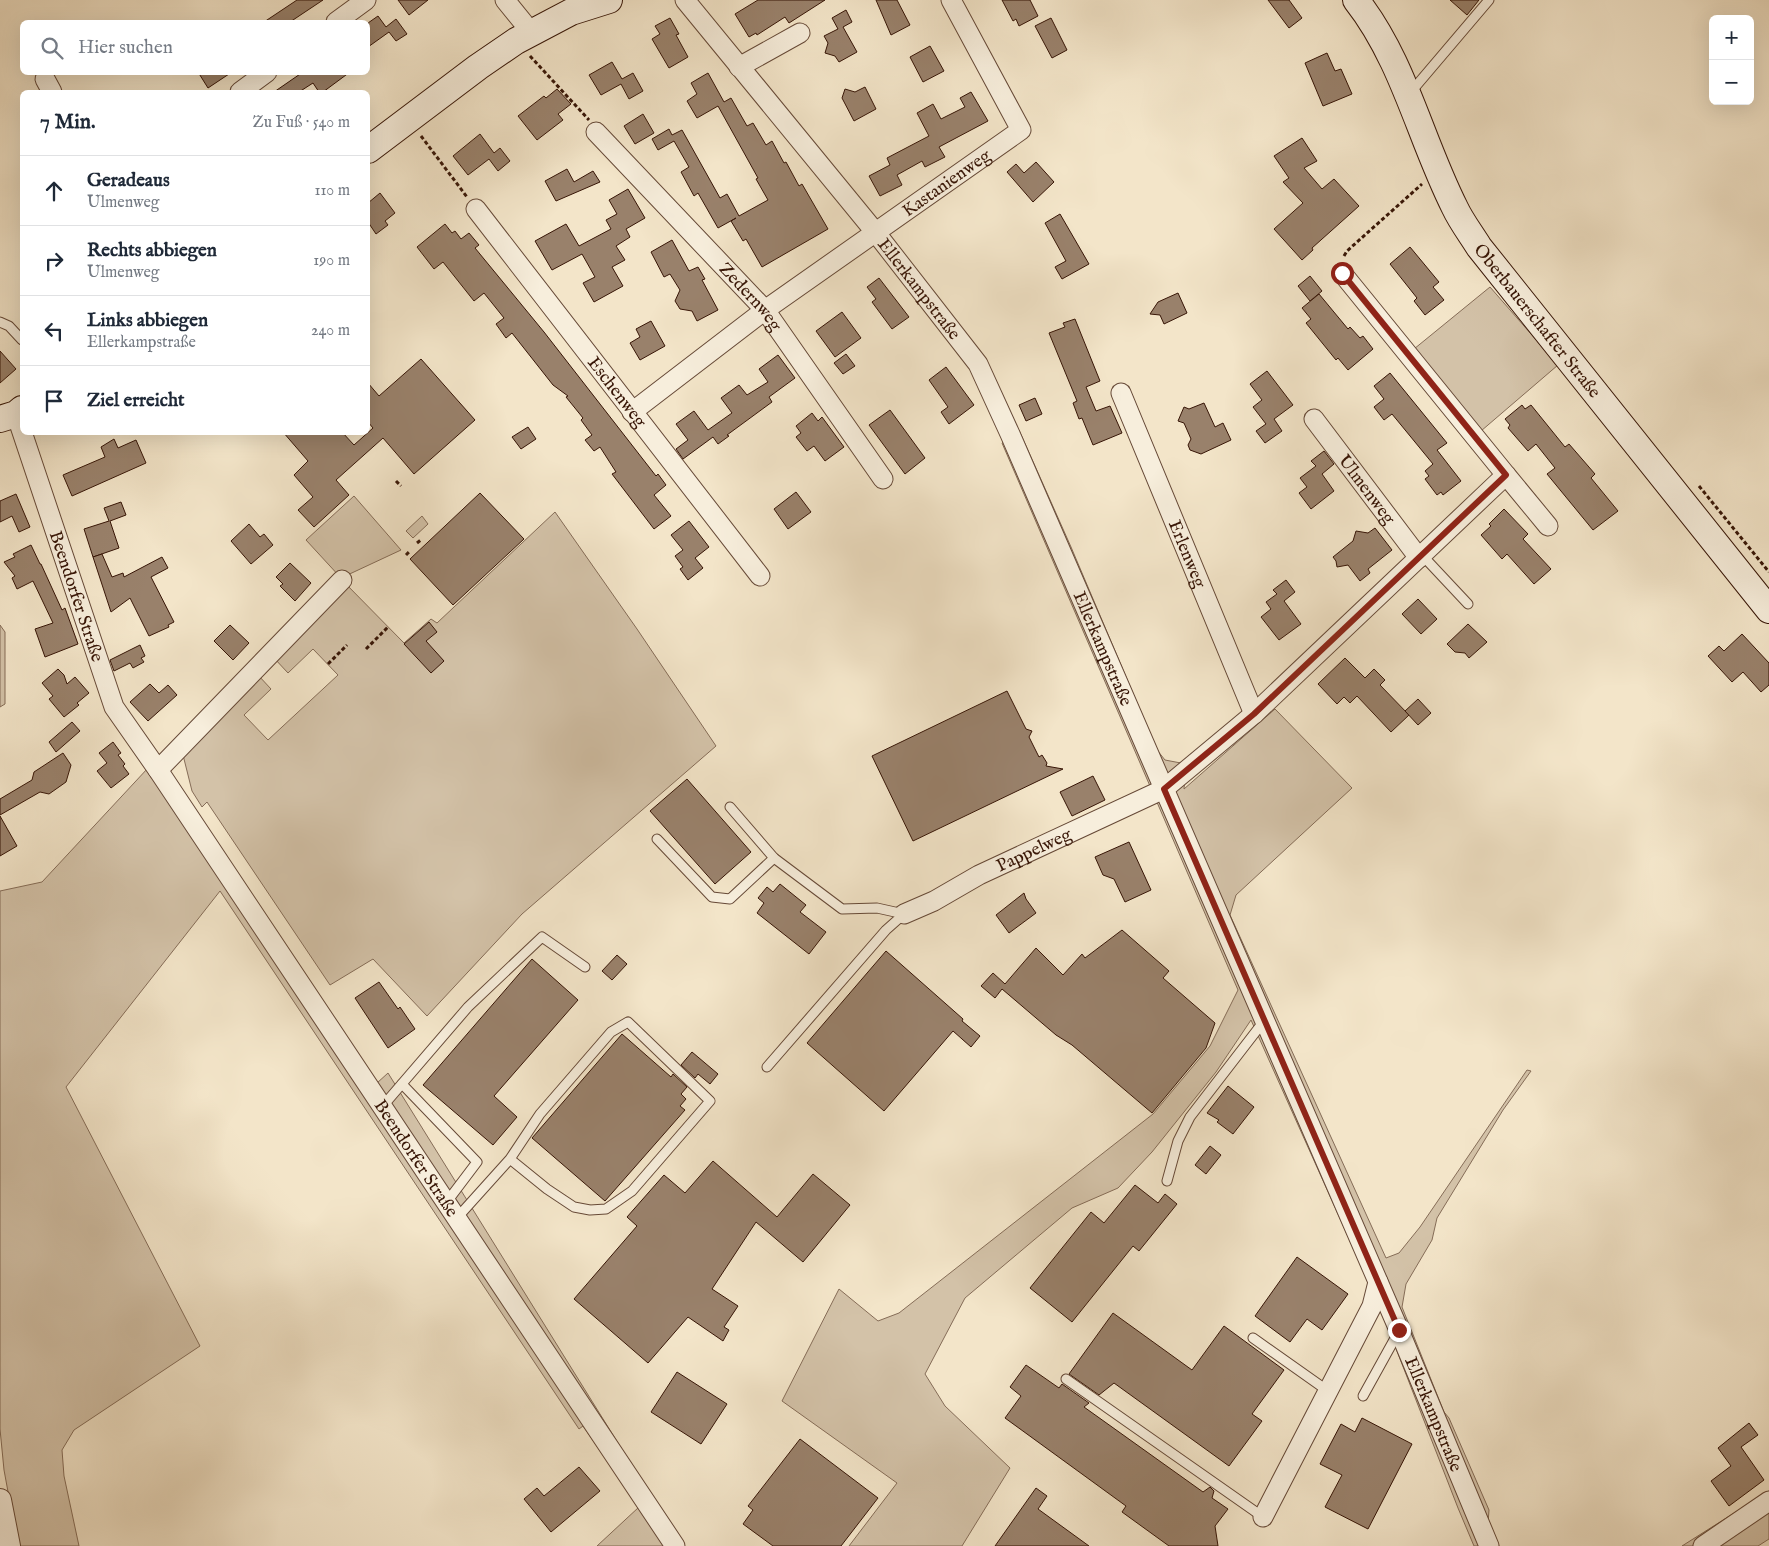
<!DOCTYPE html>
<html lang="de">
<head>
<meta charset="utf-8">
<style>
	body { margin:0; font-family:"IM FELL English",serif; background:#f2f2f3; color:#1f2937 }
	.controls { position:absolute; right:15px; top:15px; display:grid; overflow:hidden; border-radius:8px; box-shadow:0 5px 20px #0002 }
	.controls button { width:45px; height:45px; display:grid; place-items:center; padding:0; border:0; border-bottom:1px solid #e0e1e3; background:#fff; color:#1f2937; font:25px sans-serif }
	.stop { position:absolute; width:15px; height:15px; margin:-11px; border:4px solid #8f2418; border-radius:50%; background:#fff }
	.stop.end { background:#8f2418; border-color:#fff; box-shadow:0 1px 5px #0008 }
	.list { margin:0; padding:0; list-style:none }
	h2 { display:flex; justify-content:space-between; align-items:center; height:65px; margin:0; padding:0 20px; font-size:21px }
	h2 small { font-size:16px; font-weight:400; color:#747a83 }
	.list li { display:grid; grid-template-columns:32px 1fr auto; gap:15px; align-items:center; box-sizing:border-box; height:70px; padding:0 20px; border-top:1px solid #e0e1e3 }
	.list b { display:block; font-size:19px; white-space:nowrap }
	.list p { margin:0; font-size:16px; white-space:nowrap; color:#747a83 }
	.list em { font-size:16px; font-style:normal; color:#747a83 }
	.icon { flex:none; width:28px; height:28px; fill:none; stroke:currentColor; stroke-width:2; stroke-linecap:round; stroke-linejoin:round }
	.map { position:relative; flex:none; width:1769px; height:1546px; overflow:hidden }
	.search { position:absolute; background:#fff; box-shadow:0 5px 20px #0002; left:20px; top:20px; width:350px; height:55px; display:flex; align-items:center; gap:12px; box-sizing:border-box; padding:0 18px; border-radius:8px; color:#747a83; font-size:19px }
	.panel { position:absolute; background:#fff; box-shadow:0 5px 20px #0002; left:20px; top:90px; width:350px; height:345px; border-radius:8px }
	.map>svg:first-child { display:block }
	.green { fill:#d3c2a8; stroke:#856c57 }
	.building { fill:#99816b; stroke:#371506 }
	.lines { fill:none; stroke-linecap:round; stroke-linejoin:round }
	.service-casing { stroke:#664937; stroke-width:11 }
	.minor-casing { stroke:#664937; stroke-width:21 }
	.tertiary-casing { stroke:#664937; stroke-width:24 }
	.secondary-casing { stroke:#371506; stroke-width:28 }
	.path { stroke:#371506; stroke-width:3; stroke-dasharray:4 2.5; stroke-linecap:butt }
	.service { stroke:#f7eedc; stroke-width:9 }
	.minor { stroke:#f7eedc; stroke-width:19 }
	.tertiary { stroke:#f7eedc; stroke-width:22 }
	.secondary { stroke:#f7eedc; stroke-width:26 }
	.route { stroke:#8f2418; stroke-width:6 }
	.labels { text-anchor:middle; stroke-width:4.5; stroke-linejoin:round; paint-order:stroke }
	.street-label { font-size:18px; fill:#371506; stroke:#f7eedc }
</style>
</head>
<body>
<div class="map">
<svg width="1769" height="1546" viewBox="0 0 1769 1546">
	<rect width="100%" height="100%" fill="#f3e5c9"/>
	<filter id="stains"><feTurbulence type="fractalNoise" baseFrequency=".004" numOctaves="4"/><feColorMatrix values="0 0 0 0 .2 0 0 0 0 .09 0 0 0 0 .02 0 0 0 .5 -.17"/></filter>
	<radialGradient id="worn" r=".72"><stop offset=".6" stop-color="#630" stop-opacity="0"/><stop offset="1" stop-color="#630" stop-opacity=".3"/></radialGradient>
	<g class="green">
		<path d="M1490 287 1558 365 1481 431 1414 349Z"/>
		<path d="M1019 430 1071 547 1157 750 1165 760 1186 764 1184 789 1275 709 1352 788 1236 895 1230 915 1386 1258 1399 1253 1420 1227 1527 1070 1531 1071 1503 1110 1437 1218 1432 1240 1406 1284 1402 1307 1444 1412 1449 1418 1489 1510 1488 1524 1499 1546H1474L1458 1508 1381 1310 1251 1020 1216 1072 1152 1152 1118 1188 1072 1208 965 1298 925 1374 945 1406 1010 1468 962 1546H849L897 1483 782 1401 839 1289 878 1321 899 1313 1153 1114 1210 1046 1238 990 1002 443Z"/>
		<path d="M354 496 401 550 341 578 306 540Z"/>
		<path d="M555 512 637 629 716 746 522 914 427 1016 373 959 330 985 207 802 202 807 192 791 183 755 258 675 271 689 244 715 268 740 338 675 313 649 288 673 274 658 342 580 404 643 431 619 437 623Z"/>
		<path d="M422 516 428 524 413 538 406 531Z"/>
		<path d="M0 625 5 632V704L0 707Z"/>
		<path d="M148 768 366 1093 388 1073 682 1546H597L639 1507 583 1426 579 1429 220 891 66 1087 200 1346 74 1430 62 1450 64 1476 79 1546H18L4 1470 0 1429V891L42 882Z"/>
		<path d="M1769 1491V1539L1758 1546H1682Z"/>
	</g>
	<g class="building">
		<path d="M297 0H323L290 22H264Z"/>
		<path d="M398 0H428L409 15Z"/>
		<path d="M758 0H825L789 23 785 17 757 35 756 33 749 37 735 14Z"/>
		<path d="M876 0H897L910 25 891 35Z"/>
		<path d="M1002 0H1030L1038 16 1019 26 1016 19 1013 21Z"/>
		<path d="M1268 0H1289L1302 18 1289 28Z"/>
		<path d="M1450 0H1479L1467 15Z"/>
		<path d="M846 10 852 22 843 27 857 52 839 62 835 56 825 53 828 43 824 36 838 29 832 18Z"/>
		<path d="M378 16 386 27 396 19 407 34 396 41 389 32 368 47V23Z"/>
		<path d="M670 18 679 34 676 35 688 57 669 68 652 39 660 34 655 26Z"/>
		<path d="M1051 18 1067 50 1052 58 1035 26Z"/>
		<path d="M930 46 944 71 923 82 910 57Z"/>
		<path d="M1327 53 1335 71 1341 69 1352 94 1323 106 1305 63Z"/>
		<path d="M612 62 622 79 633 73 643 91 629 99 621 84 601 95 589 75Z"/>
		<path d="M198 72H232L208 88Z"/>
		<path d="M303 72H350L323 92H319L313 83 299 92H274Z"/>
		<path d="M708 73 724 102 731 98 747 126 753 123 766 145 772 141 784 163 786 162 799 186 802 184 828 229 762 267 746 239 743 241 731 221 736 218 718 228 698 193 694 196 681 172 689 167 674 141 658 150 652 139 669 129 672 135 682 130 720 198 727 194 739 216 768 200 756 179 758 178 718 106 697 118 687 101 697 94 691 83Z"/>
		<path d="M865 87 876 109 854 121 842 98 845 89 855 92Z"/>
		<path d="M557 89 571 104 558 114 563 120 537 140 518 116 544 96 546 98Z"/>
		<path d="M971 92 988 121 939 147 945 157 925 167 922 161 897 175 902 185 880 196 869 176 890 165 887 158 929 136 917 113 933 104 941 119 965 107 960 98Z"/>
		<path d="M643 114 654 133 635 144 624 126Z"/>
		<path d="M480 134 494 153 500 148 510 161 498 171 489 159 468 175 453 156Z"/>
		<path d="M1302 138 1317 161 1304 168 1322 189 1334 179 1359 206 1312 248 1313 250 1302 260 1274 229 1303 203 1283 182 1289 178 1274 156Z"/>
		<path d="M1036 162 1054 182 1033 202 1007 172 1016 164 1024 173Z"/>
		<path d="M567 169 574 182 593 171 600 182 556 201 545 181Z"/>
		<path d="M628 189 645 218 626 229 630 237 616 246 625 260 612 267 623 286 594 302 583 283 595 277 582 254 552 270 535 241 566 224 579 246 611 229 606 220 617 214 609 200Z"/>
		<path d="M380 193 395 213 385 221 388 225 376 234 368 222V203Z"/>
		<path d="M1060 214 1089 264 1062 279 1055 267 1066 261 1045 223Z"/>
		<path d="M445 224 452 233 455 231 461 239 469 233 479 245 475 248 544 332 656 476 658 474 666 485 654 495 671 516 654 529 612 474 616 472 600 447 594 451 585 440 592 435 581 420 583 418 566 397 568 396 553 385 512 333 506 338 496 324 504 318 484 293 474 301 443 262 434 269 417 247Z"/>
		<path d="M672 240 689 271 698 267 705 279 702 280 718 310 697 321 692 311 680 309 675 301 680 290 670 274 664 277 651 252Z"/>
		<path d="M1410 247 1439 282 1433 287 1444 300 1425 315 1414 301 1417 298 1390 264Z"/>
		<path d="M1310 276 1322 291 1310 301 1298 286Z"/>
		<path d="M879 278 909 317 892 329 872 302 876 299 867 287Z"/>
		<path d="M1178 293 1187 313 1164 324 1160 315 1150 314 1158 302Z"/>
		<path d="M1319 294 1348 329 1350 327 1360 338 1363 336 1373 349 1348 370 1338 358 1336 360 1306 323 1311 319 1302 308Z"/>
		<path d="M842 312 861 338 835 357 816 331Z"/>
		<path d="M1075 319 1100 381 1086 387 1096 411 1110 406 1122 433 1093 445 1082 418 1079 419 1073 403 1077 401 1049 333 1065 327 1063 323Z"/>
		<path d="M651 321 665 346 640 360 630 343 640 337 636 329Z"/>
		<path d="M0 351 16 369 0 383Z"/>
		<path d="M846 354 855 366 843 374 834 363Z"/>
		<path d="M778 355 795 378 769 397 772 402 727 435 729 436 718 444 713 437 683 459 676 449 688 440 676 424 694 411 708 430 732 413 721 398 739 385 747 395 768 382 759 369Z"/>
		<path d="M421 359 475 420 414 474 383 438 336 480 349 495 314 527 298 510 313 497 294 475 308 461 283 432H342L354 445 373 428 368 422V383L379 396Z"/>
		<path d="M946 367 974 405 949 424 941 412 948 407 929 380Z"/>
		<path d="M1267 371 1293 405 1274 419 1282 431 1265 443 1256 431 1266 424 1253 407 1262 400 1250 384Z"/>
		<path d="M1390 373 1447 443 1437 450 1461 481 1443 495 1441 492 1437 495 1425 479 1429 476 1425 471 1433 464 1392 414 1384 420 1374 407 1384 399 1374 386Z"/>
		<path d="M1035 398 1042 414 1026 421 1019 405Z"/>
		<path d="M1204 403 1215 427 1223 423 1231 440 1201 454 1190 450 1188 445 1191 439 1184 423 1178 421 1184 407 1189 409Z"/>
		<path d="M1522 405 1525 409 1531 405 1565 447 1569 444 1595 474 1591 478 1618 511 1593 530 1547 474 1555 468 1536 444 1528 451 1508 428 1510 425 1505 419Z"/>
		<path d="M890 410 925 458 905 474 869 425Z"/>
		<path d="M812 413 818 421 822 417 844 447 825 461 814 446 807 451 796 437 801 433 796 426Z"/>
		<path d="M528 427 536 439 521 449 512 437Z"/>
		<path d="M114 439 118 448 136 440 146 463 72 496 63 475 105 457 101 447Z"/>
		<path d="M1324 451 1334 464 1322 474 1334 491 1311 509 1299 493 1307 487 1300 478 1316 466 1311 461Z"/>
		<path d="M796 492 811 512 788 529 774 509Z"/>
		<path d="M480 493 524 539 453 605 410 559Z"/>
		<path d="M16 494 30 527 19 532 12 516 0 522V501Z"/>
		<path d="M121 502 126 515 110 521 119 548 93 557 84 529 109 521 104 508Z"/>
		<path d="M1504 509 1528 534 1523 539 1551 569 1534 584 1507 554 1502 559 1481 535 1491 526 1489 524Z"/>
		<path d="M689 521 709 547 695 558 703 568 688 580 680 569 683 567 675 556 683 550 671 535Z"/>
		<path d="M249 524 260 537 264 534 273 545 251 564 231 541Z"/>
		<path d="M1375 528 1392 550 1368 569 1370 573 1360 581 1348 565 1337 567 1336 561 1333 557 1353 541 1356 531 1368 533Z"/>
		<path d="M31 545 40 564H41L62 610 65 608 78 644 45 657 35 629 53 623 33 581 17 589 12 578 15 576 4 562 15 557 13 554Z"/>
		<path d="M102 554 112 577 123 573 124 577 162 557 168 568 151 577 174 622 168 625 169 627 149 636 130 598 111 612 93 557Z"/>
		<path d="M290 563 311 583 295 601 280 586 283 584 276 577Z"/>
		<path d="M1286 580 1295 592 1284 601 1301 624 1279 640 1261 617 1271 609 1266 602 1277 594 1273 590Z"/>
		<path d="M1418 599 1437 619 1421 634 1402 614Z"/>
		<path d="M429 622 437 632 426 641 444 661 431 673 404 644Z"/>
		<path d="M1468 624 1487 642 1469 658 1465 653 1455 652 1447 644Z"/>
		<path d="M230 625 249 643 233 660 214 641Z"/>
		<path d="M1742 634 1769 663V685L1761 692 1743 672 1732 682 1708 656 1719 646 1724 651Z"/>
		<path d="M140 645 145 656 141 658 144 662 133 668 130 663 114 671 110 660Z"/>
		<path d="M1345 658 1365 678 1374 669 1385 680 1380 685 1409 715 1391 732 1357 696 1350 703 1344 697 1337 704 1318 684Z"/>
		<path d="M58 669 64 675 67 684 75 677 89 693 77 703 79 705 64 717 49 699 53 696 42 683Z"/>
		<path d="M150 684 159 693 168 685 177 695 148 721 130 702Z"/>
		<path d="M1007 691 1026 729 1032 731 1029 737 1039 757 1042 755 1047 763 1046 766 1063 769 913 841 872 756Z"/>
		<path d="M1418 699 1431 713 1418 725 1405 711Z"/>
		<path d="M72 722 80 731 56 752 49 742Z"/>
		<path d="M113 742 121 753 118 755 125 764 123 766 129 774 111 788 97 771 107 763 99 753Z"/>
		<path d="M63 753 71 765 66 782 49 794 40 792 0 815V799L32 780 34 772Z"/>
		<path d="M1093 776 1105 800 1072 816 1060 792Z"/>
		<path d="M687 779 751 852 715 884 650 811Z"/>
		<path d="M0 816 17 846 0 856Z"/>
		<path d="M1129 842 1151 890 1125 902 1114 879 1103 875 1095 857Z"/>
		<path d="M780 884 806 905 800 912 826 932 809 954 757 913 764 903 758 898 767 887 773 892Z"/>
		<path d="M1024 893 1026 899 1036 913 1009 933 996 915Z"/>
		<path d="M1122 930 1169 971 1163 978 1215 1023 1206 1048 1152 1113 1072 1045 1056 1035 1002 989 995 998 981 986 993 973 1005 984 1036 948 1063 975 1082 954 1085 958Z"/>
		<path d="M886 951 963 1019 962 1021 980 1036 971 1047 953 1031 884 1111 807 1043Z"/>
		<path d="M617 955 627 964 612 980 602 971Z"/>
		<path d="M532 959 578 1000 494 1096 517 1117 493 1145 423 1085Z"/>
		<path d="M379 982 398 1009 400 1007 415 1029 388 1048 355 998Z"/>
		<path d="M622 1034 671 1077 673 1074 687 1087 681 1094 686 1099 680 1106 685 1110 605 1201 532 1138Z"/>
		<path d="M692 1052 718 1074 710 1084 698 1074 695 1078 681 1065Z"/>
		<path d="M1228 1086 1254 1107 1233 1134 1217 1122 1219 1120 1207 1113Z"/>
		<path d="M1210 1146 1221 1155 1206 1174 1195 1165Z"/>
		<path d="M713 1161 777 1217 813 1174 850 1205 803 1262 756 1222 712 1289 738 1306 724 1327 729 1330 723 1341 688 1317 648 1363 574 1299 637 1226 627 1217 664 1175 685 1193Z"/>
		<path d="M1135 1185 1158 1203 1165 1194 1177 1204 1139 1251 1133 1246 1072 1322 1030 1288 1091 1212 1104 1223Z"/>
		<path d="M1297 1257 1348 1294 1322 1330 1307 1319 1290 1342 1255 1316Z"/>
		<path d="M1113 1313 1192 1370 1224 1326 1284 1370 1252 1414 1262 1421 1229 1466 1114 1383 1099 1395 1069 1374Z"/>
		<path d="M1026 1365 1059 1388 1062 1384 1089 1403 1084 1407 1203 1492 1210 1487 1214 1491 1212 1498 1228 1509 1215 1526 1218 1546H1169L1122 1512 1126 1506 1005 1418 1021 1396 1010 1387Z"/>
		<path d="M677 1372 727 1404 701 1444 651 1412Z"/>
		<path d="M1362 1418 1412 1444 1368 1529 1325 1507 1342 1475 1320 1464 1341 1424 1355 1432Z"/>
		<path d="M1749 1423 1758 1435 1741 1447 1764 1480 1729 1506 1711 1481 1731 1466 1718 1448Z"/>
		<path d="M800 1439 878 1498 841 1546H773L743 1524 753 1510 748 1506Z"/>
		<path d="M579 1467 600 1491 551 1532 524 1499 537 1488 544 1496Z"/>
		<path d="M1036 1488 1047 1496 1038 1509 1089 1546H995Z"/>
	</g>
	<g class="lines">
		<g class="service-casing">
			<g id="service">
				<path d="M1410 93 1489 0"/>
				<path d="M0 322 9 326 22 340"/>
				<path d="M1422 555 1468 604"/>
				<path d="M730 807 774 858 842 909 877 908 904 914"/>
				<path d="M657 839 712 897 730 899 774 858"/>
				<path d="M767 1067 886 930 904 914"/>
				<path d="M402 1084 477 1162 446 1203"/>
				<path d="M382 1107 468 1007 542 937 585 967"/>
				<path d="M1167 1181 1178 1141 1190 1117 1264 1021"/>
				<path d="M456 1219 510 1159 547 1189 574 1207 590 1210 606 1209 632 1191 710 1101 628 1022 611 1032 540 1114 510 1159"/>
				<path d="M1253 1338 1328 1391"/>
				<path d="M1066 1379 1263 1517"/>
				<path d="M1363 1396 1399 1331"/>
			</g>
		</g>
		<g class="minor-casing">
			<g id="minor">
				<path d="M505 0 531 32"/>
				<path id="s1" d="M685 0 876 233 978 364 1010 434 1399 1330 1489 1546"/>
				<path d="M336 22 366 0"/>
				<path d="M739 67 800 33"/>
				<path d="M45 79 52 92"/>
				<path d="M240 92 267 72"/>
				<path id="s2" d="M596 132 765 310 883 479"/>
				<path id="s3" d="M476 209 760 576"/>
				<path d="M1342 273 1506 475"/>
				<path id="s4" d="M1121 393 1254 714"/>
				<path id="s5" d="M632 412 765 310 1021 130 951 0"/>
				<path id="s6" d="M16 414 114 707 158 770 675 1546"/>
				<path id="s7" d="M1314 419 1419 558"/>
				<path d="M158 770 342 580"/>
				<path id="s8" d="M904 914 934 901 979 875 1164 789 1254 714 1506 475 1548 526"/>
				<path d="M1263 1517 1372 1306 1378 1282"/>
				<path d="M1703 1546 1769 1501"/>
			</g>
		</g>
		<g class="tertiary-casing">
			<path id="tertiary" d="M0 1500 9 1546"/>
		</g>
		<g class="secondary-casing">
			<g id="secondary">
				<path id="s9" d="M1356 0C1404 61 1420 139 1455 208 1461 221 1471 234 1479 247L1769 610"/>
				<path d="M368 150 478 67 516 41 571 12 609 0"/>
				<path d="M0 419 16 414 22 409"/>
			</g>
		</g>
		<g class="path">
			<path d="M530 56 589 120"/>
			<path d="M421 136 467 197"/>
			<path d="M1344 256 1347 251 1422 184"/>
			<path d="M396 481 401 486"/>
			<path d="M1699 486 1769 572"/>
			<path d="M417 543 422 539"/>
			<path d="M406 555 410 551"/>
			<path d="M366 649 388 627"/>
			<path d="M328 664 347 645"/>
		</g>
		<use href="#service" class="service"/>
		<use href="#minor" class="minor"/>
		<use href="#tertiary" class="tertiary"/>
		<use href="#secondary" class="secondary"/>
	</g>
	<g class="lines">
		<path class="route" d="M1342 273 1506 475 1254 714 1164 789 1399 1330"/>
	</g>
	<g class="labels">
		<g class="street-label">
			<text dy="6" stroke="none"><textPath href="#s5" startOffset="389">Kastanienweg</textPath></text>
			<text dy="6" stroke="none"><textPath href="#s1" startOffset="372">Ellerkampstraße</textPath></text>
			<text dy="6" stroke="none"><textPath href="#s2" startOffset="226">Zedernweg</textPath></text>
			<text dy="6" stroke="none"><textPath href="#s9" startOffset="371">Oberbauerschafter Straße</textPath></text>
			<text dy="6" stroke="none"><textPath href="#s3" startOffset="231">Eschenweg</textPath></text>
			<text dy="6" stroke="none"><textPath href="#s7" startOffset="88">Ulmenweg</textPath></text>
			<text dy="6" stroke="none"><textPath href="#s4" startOffset="174">Erlenweg</textPath></text>
			<text dy="6" stroke="none"><textPath href="#s6" startOffset="192">Beendorfer Straße</textPath></text>
			<text dy="6" stroke="none"><textPath href="#s1" startOffset="778">Ellerkampstraße</textPath></text>
			<text dy="6" stroke="none"><textPath href="#s8" startOffset="145">Pappelweg</textPath></text>
			<text dy="6" stroke="none"><textPath href="#s6" startOffset="852">Beendorfer Straße</textPath></text>
			<text dy="6" stroke="none"><textPath href="#s1" startOffset="1612">Ellerkampstraße</textPath></text>
		</g>
	</g>
	<rect width="100%" height="100%" filter="url(#stains)"/>
	<rect width="100%" height="100%" fill="url(#worn)"/>
</svg>
<div class="controls">
<button>+</button>
<button>−</button>
</div>
<div class="stop" style="left:1342px;top:273px"></div>
<div class="stop end" style="left:1399px;top:1330px"></div>
<div class="search"><svg class="icon" aria-label="search" viewBox="0 0 24 24"><circle cx="10" cy="10" r="6"/><path d="M15 15l6 6"/></svg>Hier suchen</div>
<section class="panel">
<h2>7 Min.<small>Zu Fuß · 540 m</small></h2>
<ul class="list">
<li><svg class="icon" aria-label="ahead" viewBox="0 0 24 24"><path d="M12 20V5M6 11l6-6 6 6"/></svg><div><b>Geradeaus</b><p>Ulmenweg</p></div><em>110 m</em></li>
<li><svg class="icon" aria-label="right" viewBox="0 0 24 24"><path d="M7 20v-9h11M14 6l5 5-5 5"/></svg><div><b>Rechts abbiegen</b><p>Ulmenweg</p></div><em>190 m</em></li>
<li><svg class="icon" aria-label="left" viewBox="0 0 24 24"><path d="M17 20v-9H6M10 6l-5 5 5 5"/></svg><div><b>Links abbiegen</b><p>Ellerkampstraße</p></div><em>240 m</em></li>
<li><svg class="icon" aria-label="arrive" viewBox="0 0 24 24"><path d="M6 21V4h12l-3 4 3 4H6"/></svg><div><b>Ziel erreicht</b></div></li>
</ul>
</section>
</div>
</body>
</html>
